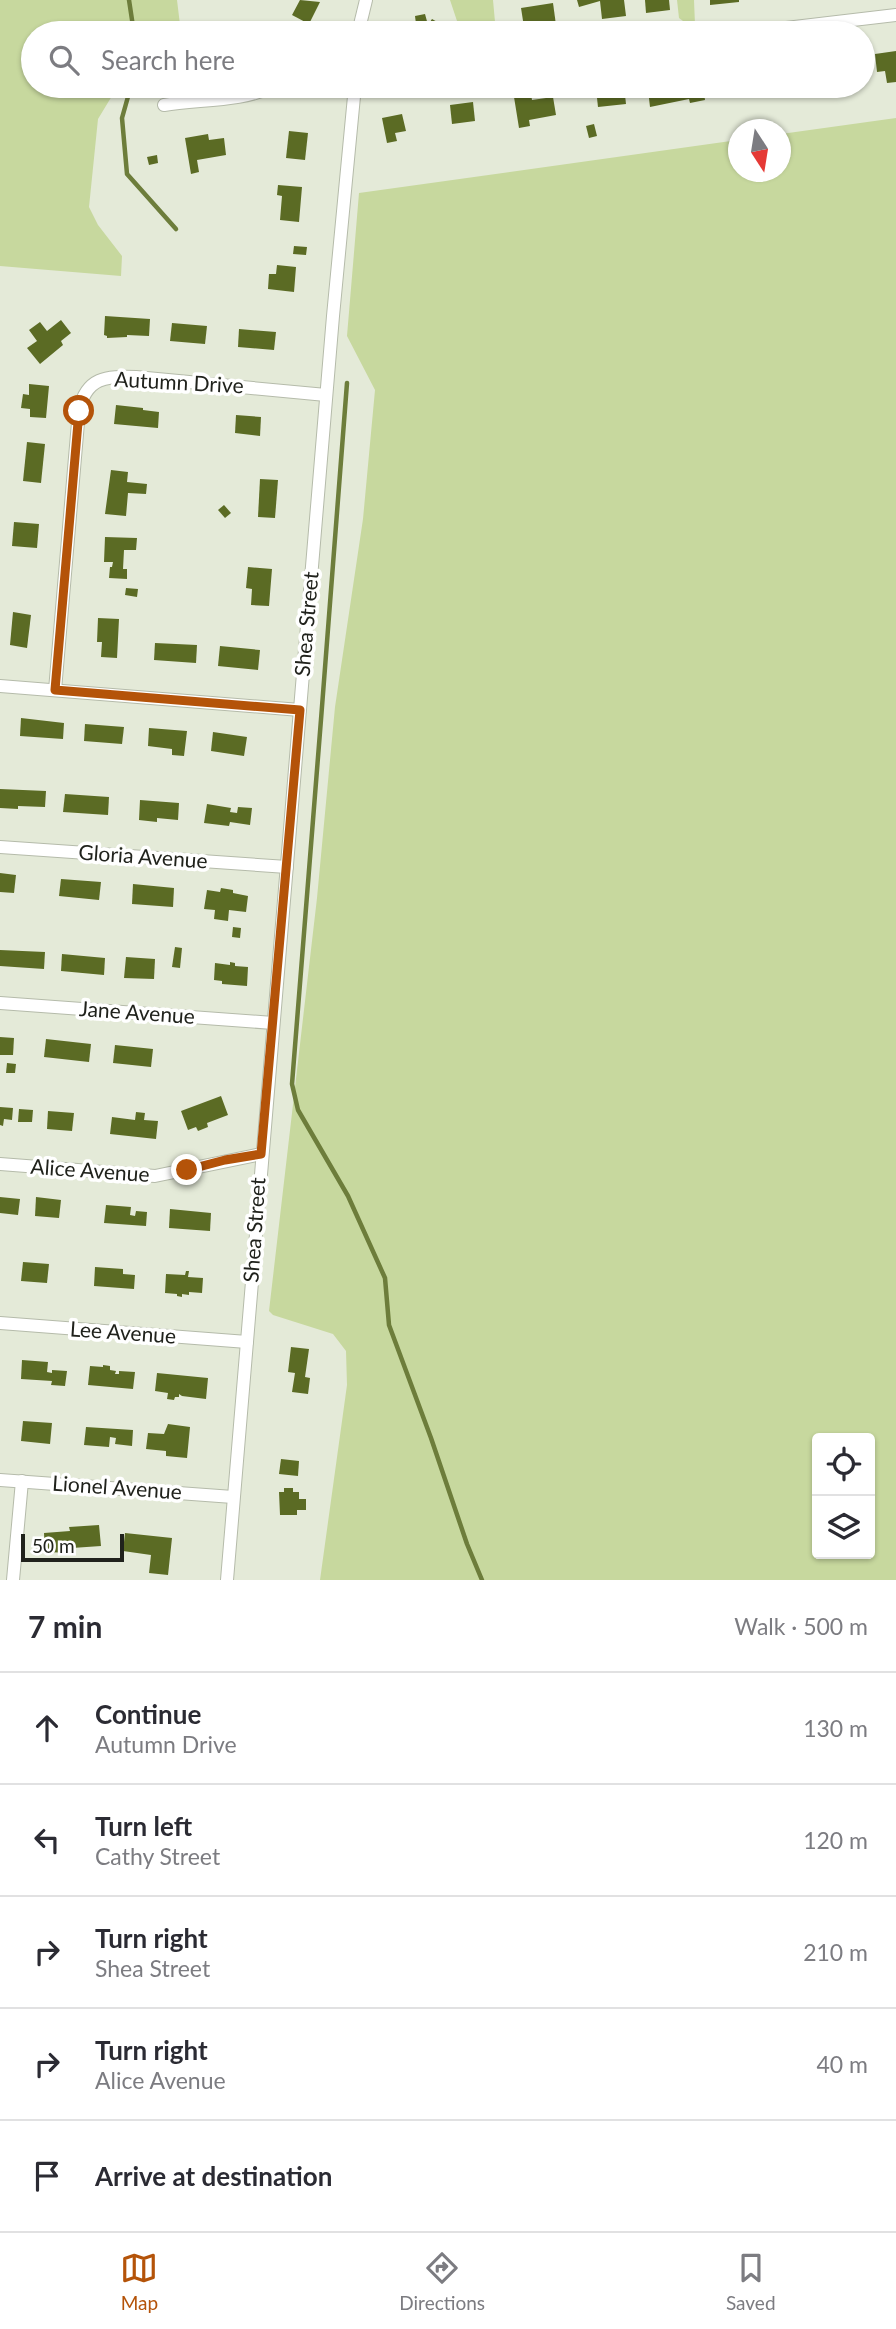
<!DOCTYPE html>
<html lang="en">
<head>
<meta charset="utf-8">
<style>
	body { margin:0; font-family:Lato,sans-serif; background:#f2f2f3; color:#2b2b33 }
	.controls { position:absolute; right:21px; bottom:21px; display:grid; overflow:hidden; border-radius:7px; box-shadow:0 2px 5px #0004 }
	.controls button { width:63px; height:63px; display:grid; place-items:center; padding:0; border:0; border-bottom:2px solid #e1e1e2; background:#fff; color:#2b2b33; font:35px sans-serif }
	.compass { position:absolute; left:728px; top:119px; width:63px; height:63px; border-radius:50%; background:#fff; box-shadow:0 2px 5px #0004; rotate:168deg }
	.scale { position:absolute; left:21px; bottom:18px; width:103px; box-sizing:border-box; padding-left:7px; border:4px solid #20221c; border-top:0; font-size:19px; line-height:24px; white-space:nowrap; color:#20221c; -webkit-text-stroke:5px #fff; paint-order:stroke }
	.stop { position:absolute; width:21px; height:21px; margin:-16px; border:5px solid #b45309; border-radius:50%; background:#fff }
	.stop.end { background:#b45309; border-color:#fff; box-shadow:0 2px 7px #0008 }
	.list { margin:0; padding:0; list-style:none }
	h2 { display:flex; justify-content:space-between; align-items:center; height:91px; margin:0; padding:0 28px; font-size:30px }
	h2 small { font-size:23px; font-weight:400; color:#7c7c81 }
	.list li { display:grid; grid-template-columns:46px 1fr auto; gap:21px; align-items:center; box-sizing:border-box; height:112px; padding:0 28px; border-top:2px solid #e1e1e2 }
	.list b { display:block; font-size:26px; white-space:nowrap }
	.list p { margin:0; font-size:23px; white-space:nowrap; color:#7c7c81 }
	.list em { font-size:23px; font-style:normal; color:#7c7c81 }
	.icon { flex:none; width:38px; height:38px; fill:none; stroke:currentColor; stroke-width:2; stroke-linecap:round; stroke-linejoin:round }
	.map { position:relative; flex:none; width:896px; height:1580px; overflow:hidden }
	.search { position:absolute; background:#fff; box-shadow:0 2px 5px #0004; left:21px; right:21px; top:21px; height:77px; display:flex; align-items:center; gap:18px; box-sizing:border-box; padding:0 24px; border-radius:38px; color:#7c7c81; font-size:26px }
	.sheet { height:651px; background:#fff }
	nav { display:flex; justify-content:space-around; align-items:center; box-sizing:border-box; height:98px; border-top:2px solid #e1e1e2; background:#fff; font-size:19px; color:#7c7c81 }
	nav a { display:grid; justify-items:center; gap:4px }
	nav .on { color:#b45309 }
	.map>svg:first-child { display:block }
	.green { fill:#c7d89e; fill-rule:evenodd }
	.lines { fill:none; stroke-linecap:round; stroke-linejoin:round }
	.stream { stroke:#6d7d3b; stroke-width:4.5 }
	.building { fill:#5b6b24 }
	.street-casing { stroke:#b5bbaa; stroke-width:14 }
	.street { stroke:#fff; stroke-width:12 }
	.route { stroke:#b45309; stroke-width:9 }
	.labels { text-anchor:middle; stroke-width:7; stroke-linejoin:round; paint-order:stroke }
	.street-label { font-size:21px; fill:#20221c; stroke:#fff }
</style>
</head>
<body>
<div class="map">
<svg width="896" height="1580" viewBox="0 0 896 1580">
	<rect width="100%" height="100%" fill="#e4ead8"/>
	<g class="green">
		<path d="M0 0H177L181 33H33V86H118L98 119 89 207 98 225 122 256 121 276 0 266Z"/>
		<path d="M450 0H493L496 33H461Z"/>
		<path d="M677 0H694L695 25 687 24 679 18Z"/>
		<path d="M896 118V1580H320L347 1385 346 1351 333 1334 273 1315 269 1311 317 898 335 707 363 519 375 390 347 336 359 193 738 140V172H780L781 134ZM817 1438H870V1554H817Z"/>
	</g>
	<g class="lines">
		<g class="stream">
			<path d="M129 0 134 33"/>
			<path d="M131 86 122 118 127 174 176 229"/>
			<path d="M347 383C330 617 310 850 292 1084L298 1110 348 1196 385 1278 389 1325 431 1438 467 1544 482 1580"/>
		</g>
	</g>
	<g class="building">
		<path d="M300 0 320 2 309 24 292 15Z"/>
		<path d="M577 0H624L626 16 602 19 600 1 579 7Z"/>
		<path d="M645 0H669L670 10 646 13Z"/>
		<path d="M710 0H739V2L710 5Z"/>
		<path d="M553 3 556 25 524 27 521 8Z"/>
		<path d="M425 14 428 25 432 19 446 27 443 33H392V28L416 24 415 16Z"/>
		<path d="M896 51V82L887 83 885 71 877 72 875 54Z"/>
		<path d="M620 86H624L626 104 598 107 596 89Z"/>
		<path d="M663 86H703L705 100 690 103 689 99 650 107 648 90 663 88Z"/>
		<path d="M735 86H769V89L735 91Z"/>
		<path d="M802 86H824L825 93 803 96Z"/>
		<path d="M531 94 532 100 553 97 556 115 529 120 530 126 519 128 514 97Z"/>
		<path d="M473 102 475 121 452 124 450 105Z"/>
		<path d="M402 114 406 131 395 133 397 141 387 143 382 118Z"/>
		<path d="M594 124 597 136 589 138 586 126Z"/>
		<path d="M289 131 308 133 305 160 286 158Z"/>
		<path d="M208 134 209 140 224 138 226 155 197 160 199 172 191 174 185 138Z"/>
		<path d="M157 155 158 163 149 165 147 157Z"/>
		<path d="M278 185 302 187 299 222 280 220 282 196 277 195Z"/>
		<path d="M294 246 307 247 306 255 293 254Z"/>
		<path d="M277 265 296 267 294 292 268 289 269 274H276Z"/>
		<path d="M105 316 150 319 149 336 127 335V337L107 338V336L104 335Z"/>
		<path d="M61 320 71 333 61 341 63 345 40 364 27 348 37 341 29 330 40 322 47 331Z"/>
		<path d="M172 323 207 326 205 344 170 341Z"/>
		<path d="M239 329 276 332 274 350 238 347Z"/>
		<path d="M29 384 49 386 46 418 30 417V409L21 408 23 394 29 395Z"/>
		<path d="M116 405 143 408V410L159 412 158 428 114 424Z"/>
		<path d="M236 415 261 417 260 436 235 433Z"/>
		<path d="M27 442 45 444 41 483 23 481Z"/>
		<path d="M111 470 128 472 127 482 147 484 146 494 128 493 126 516 105 514Z"/>
		<path d="M260 479 278 480 275 518 258 517Z"/>
		<path d="M224 505 231 513 225 518 218 510Z"/>
		<path d="M14 522 39 524 37 548 12 546Z"/>
		<path d="M105 537 137 538 136 550H124L123 569H127V579L109 578 110 567H112L113 562H104Z"/>
		<path d="M248 567 272 569 269 606 251 605 252 589 246 588Z"/>
		<path d="M126 588 138 589 137 597 125 595Z"/>
		<path d="M13 612 31 615 27 648 10 645Z"/>
		<path d="M98 618 119 619 117 658 101 657 102 642H97Z"/>
		<path d="M155 643 197 645 196 663 154 660Z"/>
		<path d="M220 646 260 650 258 670 218 666Z"/>
		<path d="M21 718 64 723 63 739 20 736Z"/>
		<path d="M85 724 124 727 122 744 84 741Z"/>
		<path d="M149 728 187 731 184 756 172 755V749L148 746Z"/>
		<path d="M213 732 247 737 244 756 211 751Z"/>
		<path d="M0 789 46 791 45 807 18 806V809L0 808Z"/>
		<path d="M65 794 109 797 108 815 63 812Z"/>
		<path d="M140 800 179 803 178 820 157 818V822L139 820Z"/>
		<path d="M207 804 231 808 230 812 237 813 238 807 252 808 250 825 230 822 229 826 204 823Z"/>
		<path d="M0 873 16 875 14 893 0 892Z"/>
		<path d="M61 879 101 882 99 900 59 896Z"/>
		<path d="M133 884 174 888 173 907 132 904Z"/>
		<path d="M221 888 233 890V893L248 896 246 912 229 910 228 921 214 919 215 910 204 909 207 890 220 892Z"/>
		<path d="M233 927 241 928 240 938 232 937Z"/>
		<path d="M175 947 182 948 180 968 172 967Z"/>
		<path d="M0 950 45 952 44 969 0 966Z"/>
		<path d="M62 954 105 958 104 975 61 971Z"/>
		<path d="M126 957 155 959 154 979 124 978Z"/>
		<path d="M230 962 235 963V966L248 967 247 986 222 984V981L214 980 215 963 230 965Z"/>
		<path d="M0 1037 14 1038 13 1055H0Z"/>
		<path d="M46 1039 91 1044 89 1062 44 1057Z"/>
		<path d="M115 1045 153 1049 151 1067 113 1063Z"/>
		<path d="M7 1063 16 1064 15 1073H6Z"/>
		<path d="M221 1096 228 1115 207 1123 208 1127 198 1131 196 1127 188 1130 181 1111Z"/>
		<path d="M0 1107 13 1108 12 1120 4 1119 3 1126 0 1125Z"/>
		<path d="M19 1109 33 1110 32 1122H18Z"/>
		<path d="M48 1111 74 1113 72 1131 47 1129Z"/>
		<path d="M136 1112 145 1113 144 1120 158 1121 156 1139 110 1134 112 1117 135 1120Z"/>
		<path d="M0 1197 20 1199 18 1215 0 1213Z"/>
		<path d="M36 1197 61 1200 59 1218 35 1216Z"/>
		<path d="M106 1205 131 1207 130 1215 135 1216 136 1211 147 1212 146 1226 104 1223Z"/>
		<path d="M170 1209 211 1213 210 1231 169 1228Z"/>
		<path d="M23 1262 49 1264 47 1283 21 1281Z"/>
		<path d="M95 1267 123 1269V1274L135 1275 134 1289 94 1286Z"/>
		<path d="M186 1271H189L188 1277 203 1278 202 1293 189 1292V1295L182 1294V1297L177 1296V1294L165 1293 166 1274 185 1275Z"/>
		<path d="M291 1347 309 1349 305 1377 310 1378 308 1394 292 1392 295 1373 288 1372Z"/>
		<path d="M22 1360 48 1362 47 1372 52 1373V1370L67 1371 65 1386 51 1385 52 1381 21 1379Z"/>
		<path d="M103 1365 110 1366V1370L116 1371 115 1374H119V1371L135 1372 133 1389 88 1385 90 1366 103 1367Z"/>
		<path d="M157 1373 208 1378 206 1399 182 1396 179 1394V1397H175L174 1400 167 1399 168 1393 155 1391Z"/>
		<path d="M23 1421 52 1423 50 1444 21 1441Z"/>
		<path d="M168 1424 190 1427 187 1458 166 1456V1451L146 1449 148 1433 164 1434Z"/>
		<path d="M86 1427 133 1430 132 1446 115 1444 116 1438 110 1437 109 1447 84 1445Z"/>
		<path d="M281 1459 299 1461 298 1476 279 1474Z"/>
		<path d="M284 1488H293V1492H299V1499H306V1510H297V1515H280L279 1492H284Z"/>
		<path d="M99 1525 101 1546 72 1548V1553L45 1552 44 1533 70 1531 69 1527Z"/>
		<path d="M125 1533 172 1538 168 1575 149 1573 151 1555 123 1551Z"/>
	</g>
	<g class="lines">
		<g class="street-casing">
			<g id="street">
				<path d="M358 33 366 0"/>
				<path d="M743 33 896 15"/>
				<path d="M164 105C199 99 242 102 274 86"/>
				<path d="M0 686 300 710"/>
				<path d="M55 690 79 411C86 377 106 376 136 377L326 395"/>
				<path d="M0 847 287 867"/>
				<path d="M0 1003 273 1023"/>
				<path d="M0 1164 155 1176 261 1154"/>
				<path d="M0 1323 247 1342"/>
				<path d="M0 1480 233 1497"/>
				<path d="M13 1580 22 1481"/>
				<path d="M227 1580 333 316 355 86"/>
			</g>
		</g>
		<use href="#street" class="street"/>
	</g>
	<g class="lines">
		<path class="route" d="M79 411 55 690 300 710 261 1154 225 1160 187 1170"/>
	</g>
	<g class="labels">
		<g class="street-label">
			<text transform="translate(179 383) rotate(3)" y="7">Autumn Drive</text>
			<text transform="translate(307 624) rotate(-85)" y="7">Shea Street</text>
			<text transform="translate(143 857) rotate(4)" y="7">Gloria Avenue</text>
			<text transform="translate(137 1013) rotate(4)" y="7">Jane Avenue</text>
			<text transform="translate(90 1171) rotate(4)" y="7">Alice Avenue</text>
			<text transform="translate(255 1230) rotate(-86)" y="7">Shea Street</text>
			<text transform="translate(123 1333) rotate(4)" y="7">Lee Avenue</text>
			<text transform="translate(117 1488) rotate(4)" y="7">Lionel Avenue</text>
		</g>
	</g>
</svg>
<div class="controls">
<button><svg class="icon" aria-label="locate" viewBox="0 0 24 24"><circle cx="12" cy="12" r="6"/><path d="M12 2v4M12 18v4M2 12h4M18 12h4"/></svg></button>
<button><svg class="icon" aria-label="layers" viewBox="0 0 24 24"><path d="M12 4l9 5-9 5-9-5zM3 14l9 5 9-5"/></svg></button>
</div>
<svg class="compass" viewBox="-18 -18 36 36"><path d="M0-13l5 13h-10z" fill="#e53935"/><path d="M0 13l5-13h-10z" fill="#7c7c81"/></svg>
<div class="scale">50 m</div>
<div class="stop" style="left:79px;top:411px"></div>
<div class="stop end" style="left:187px;top:1170px"></div>
<div class="search"><svg class="icon" aria-label="search" viewBox="0 0 24 24"><circle cx="10" cy="10" r="6"/><path d="M15 15l6 6"/></svg>Search here</div>
</div>
<section class="sheet">
<h2>7 min<small>Walk · 500 m</small></h2>
<ul class="list">
<li><svg class="icon" aria-label="ahead" viewBox="0 0 24 24"><path d="M12 20V5M6 11l6-6 6 6"/></svg><div><b>Continue</b><p>Autumn Drive</p></div><em>130 m</em></li>
<li><svg class="icon" aria-label="left" viewBox="0 0 24 24"><path d="M17 20v-9H6M10 6l-5 5 5 5"/></svg><div><b>Turn left</b><p>Cathy Street</p></div><em>120 m</em></li>
<li><svg class="icon" aria-label="right" viewBox="0 0 24 24"><path d="M7 20v-9h11M14 6l5 5-5 5"/></svg><div><b>Turn right</b><p>Shea Street</p></div><em>210 m</em></li>
<li><svg class="icon" aria-label="right" viewBox="0 0 24 24"><path d="M7 20v-9h11M14 6l5 5-5 5"/></svg><div><b>Turn right</b><p>Alice Avenue</p></div><em>40 m</em></li>
<li><svg class="icon" aria-label="arrive" viewBox="0 0 24 24"><path d="M6 21V4h12l-3 4 3 4H6"/></svg><div><b>Arrive at destination</b></div></li>
</ul>
</section>
<nav>
<a class="on"><svg class="icon" aria-label="map" viewBox="0 0 24 24"><path d="M3 6l6-2 6 2 6-2v14l-6 2-6-2-6 2zM9 4v14M15 6v14"/></svg>Map</a>
<a><svg class="icon" aria-label="directions" viewBox="0 0 24 24"><path d="M12 3l9 9-9 9-9-9zM9 14v-3h6M13 9l2 2-2 2"/></svg>Directions</a>
<a><svg class="icon" aria-label="saved" viewBox="0 0 24 24"><path d="M7 4h10v16l-5-4-5 4z"/></svg>Saved</a>
</nav>
</body>
</html>
